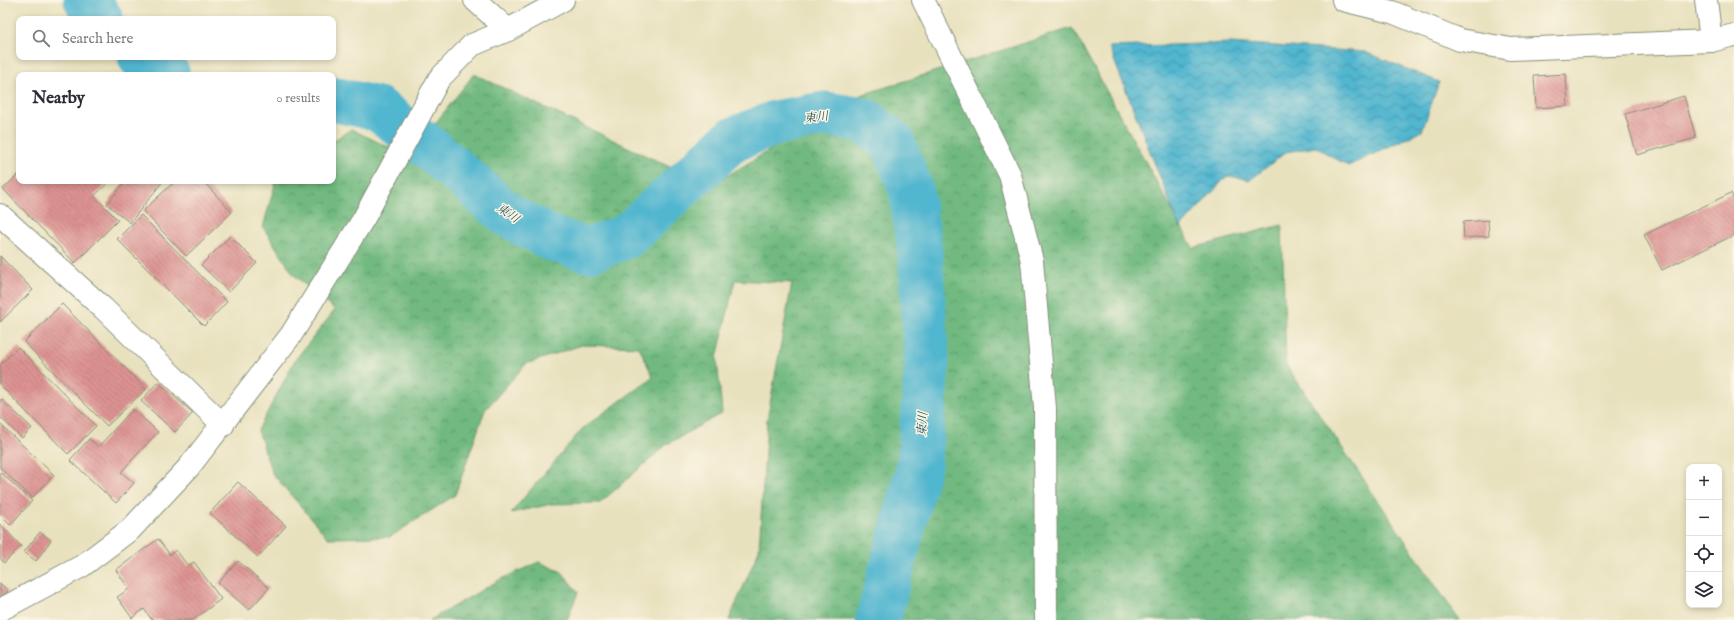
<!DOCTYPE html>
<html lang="en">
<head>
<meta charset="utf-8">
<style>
	body { margin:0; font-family:"IM FELL English","Noto Serif JP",serif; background:#f7f7f7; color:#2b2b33 }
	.controls { position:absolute; right:12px; bottom:12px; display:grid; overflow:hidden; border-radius:8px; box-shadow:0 2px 6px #0003 }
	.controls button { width:36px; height:36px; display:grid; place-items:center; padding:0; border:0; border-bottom:1px solid #e1e1e2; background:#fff; color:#2b2b33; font:20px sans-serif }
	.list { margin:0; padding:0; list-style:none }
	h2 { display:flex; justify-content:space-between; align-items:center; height:52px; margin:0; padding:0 16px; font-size:17px }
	h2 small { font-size:13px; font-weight:400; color:#7c7c81 }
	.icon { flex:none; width:22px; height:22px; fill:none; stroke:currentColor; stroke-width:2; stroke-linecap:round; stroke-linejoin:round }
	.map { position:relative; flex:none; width:1734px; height:620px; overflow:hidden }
	.search { position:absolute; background:#fff; box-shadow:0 2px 6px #0003; left:16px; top:16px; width:320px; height:44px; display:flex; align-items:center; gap:10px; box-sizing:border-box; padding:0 14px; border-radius:8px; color:#7c7c81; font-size:15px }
	.panel { position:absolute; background:#fff; box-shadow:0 2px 6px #0003; left:16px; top:72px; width:320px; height:112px; border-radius:8px }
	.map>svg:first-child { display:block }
	.forest { fill:url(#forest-crowns); stroke:#487b5a }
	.water { fill:url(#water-waves); stroke:#387a82 }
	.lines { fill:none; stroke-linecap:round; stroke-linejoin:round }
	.river { stroke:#51b6cf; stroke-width:45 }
	.building { fill:url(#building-back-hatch) }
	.street-casing { stroke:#848f79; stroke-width:24 }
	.street { stroke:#fff; stroke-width:22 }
	.labels { text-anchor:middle; stroke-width:3; stroke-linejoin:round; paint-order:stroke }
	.water-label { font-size:12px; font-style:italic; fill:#2c5b5b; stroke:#fcf5e5 }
</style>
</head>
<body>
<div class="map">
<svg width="1734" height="620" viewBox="0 0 1734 620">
	<defs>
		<pattern id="forest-crowns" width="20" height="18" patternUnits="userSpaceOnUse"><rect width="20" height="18" fill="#71b980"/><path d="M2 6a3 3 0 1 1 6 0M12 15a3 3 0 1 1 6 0" fill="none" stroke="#5c986a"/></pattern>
		<pattern id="water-waves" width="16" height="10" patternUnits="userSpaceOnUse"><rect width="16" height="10" fill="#51b6cf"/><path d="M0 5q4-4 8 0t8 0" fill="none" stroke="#4395a9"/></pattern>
		<pattern id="building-back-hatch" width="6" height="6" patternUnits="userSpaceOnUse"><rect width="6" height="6" fill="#dd9392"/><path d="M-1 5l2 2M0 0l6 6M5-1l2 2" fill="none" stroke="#b37978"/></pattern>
	</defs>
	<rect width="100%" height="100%" fill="#fcf5e5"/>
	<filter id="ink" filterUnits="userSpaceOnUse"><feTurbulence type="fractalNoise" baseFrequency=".025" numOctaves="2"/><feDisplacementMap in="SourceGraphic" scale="8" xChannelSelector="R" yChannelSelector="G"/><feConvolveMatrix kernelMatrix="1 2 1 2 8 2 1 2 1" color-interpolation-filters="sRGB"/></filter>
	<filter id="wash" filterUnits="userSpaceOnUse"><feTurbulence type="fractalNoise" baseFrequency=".012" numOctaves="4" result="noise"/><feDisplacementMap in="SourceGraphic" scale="16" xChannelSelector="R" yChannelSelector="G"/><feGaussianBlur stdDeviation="0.9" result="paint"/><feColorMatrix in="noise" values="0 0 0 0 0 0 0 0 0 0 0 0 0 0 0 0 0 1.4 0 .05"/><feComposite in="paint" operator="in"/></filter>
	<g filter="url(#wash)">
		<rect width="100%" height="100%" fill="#e8e1be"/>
		<g class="forest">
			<path d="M1072 28 1193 248 1282 225 1286 365 1459 620H729L759 550 767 420 792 283 735 280 717 358 722 413 666 445 600 503 552 504 511 513 583 428 653 377 639 347 582 345 526 364 485 410 455 495 390 537 328 538 272 473 258 430 295 360 335 310 294 275 263 227 276 181H333V141L351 129 409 157 474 74 710 186 861 95Z"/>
			<path d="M539 562 562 572 578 592 567 620H430L501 579Z"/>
		</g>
		<path class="water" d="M1231 43 1365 52 1439 82 1422 131 1348 166 1316 147 1286 152 1250 180 1227 176 1180 228 1109 47Z"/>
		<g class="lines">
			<g class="river">
				<path d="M86 0 101 19"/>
				<path d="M140 57 168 75"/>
				<path d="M333 99 378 109 430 148 508 215 552 239 589 250 627 236 732 140 775 123 825 114 864 120 893 143 911 189 920 252 927 363 919 466 878 620"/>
			</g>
		</g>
		<g id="blocks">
			<g class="building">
				<path d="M1566 74 1568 106 1536 108 1534 76Z"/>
				<path d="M1684 96 1696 138 1637 155 1625 114Z"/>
				<path d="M19 174V181H110L94 196 118 220 75 263 3 189Z"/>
				<path d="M125 181H163L130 223 107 204Z"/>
				<path d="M175 181H203L232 212 186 256 143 211Z"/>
				<path d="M1731 193 1734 200V235L1662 270 1644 235Z"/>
				<path d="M141 215 227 302 204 326 117 239Z"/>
				<path d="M1488 220 1489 236 1464 238 1463 222Z"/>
				<path d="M230 236 257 263 229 292 201 265Z"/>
				<path d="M0 256 33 290 0 322Z"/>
				<path d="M62 304 146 389 107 426 24 342Z"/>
				<path d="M18 347 96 426 68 454 0 385V365Z"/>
				<path d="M158 382 193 413 175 432 141 401Z"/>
				<path d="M1 399 32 428 22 438 0 417Z"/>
				<path d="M133 409 158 432 121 472 134 483 116 503 70 460 89 439 98 447Z"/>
				<path d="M0 424 54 475 32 498 0 468Z"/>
				<path d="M0 472 32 501 10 525 0 515Z"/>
				<path d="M238 482 286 526 258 557 210 513Z"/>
				<path d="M0 524 21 546 4 563 0 558Z"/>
				<path d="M40 532 51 540 36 561 24 552Z"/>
				<path d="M158 539 170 555 176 550 188 566 194 562 221 599 193 620H152L144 609 132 618 117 597 129 589 116 570Z"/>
				<path d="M238 561 269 588 249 610 218 583Z"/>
				<path d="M0 583 8 591 0 597Z"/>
			</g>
		</g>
	</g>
	<g filter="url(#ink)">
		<use href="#blocks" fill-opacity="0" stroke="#848f79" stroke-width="1"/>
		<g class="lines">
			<g class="street-casing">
				<g id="street">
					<path d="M475 0 508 30"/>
					<path d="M923 0 1010 175 1032 261 1045 408 1046 620"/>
					<path d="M1343 0 1392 12 1460 40 1511 49 1711 41 1734 35"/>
					<path d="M1706 0 1711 41"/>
					<path d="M0 215 103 308 223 425"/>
					<path d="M0 610 82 566 131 529 189 467 291 335 364 218 439 79 472 45 508 30 563 0"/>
				</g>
			</g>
			<use href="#street" class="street"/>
		</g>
	</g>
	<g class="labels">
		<g class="water-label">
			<text transform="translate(816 117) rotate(-6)" y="4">東川</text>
			<text transform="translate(508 213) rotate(35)" y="4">東川</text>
			<text transform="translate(922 424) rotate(-86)" y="4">東川</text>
		</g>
	</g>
</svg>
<div class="controls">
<button>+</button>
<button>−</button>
<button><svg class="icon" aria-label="locate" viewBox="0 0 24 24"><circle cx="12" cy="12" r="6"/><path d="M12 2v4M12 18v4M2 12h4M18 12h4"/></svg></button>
<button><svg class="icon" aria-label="layers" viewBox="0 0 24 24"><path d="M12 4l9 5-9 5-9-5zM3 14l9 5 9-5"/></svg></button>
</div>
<div class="search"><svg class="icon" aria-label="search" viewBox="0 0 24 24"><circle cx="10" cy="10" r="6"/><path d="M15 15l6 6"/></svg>Search here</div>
<section class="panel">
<h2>Nearby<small>0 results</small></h2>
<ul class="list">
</ul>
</section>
</div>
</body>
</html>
